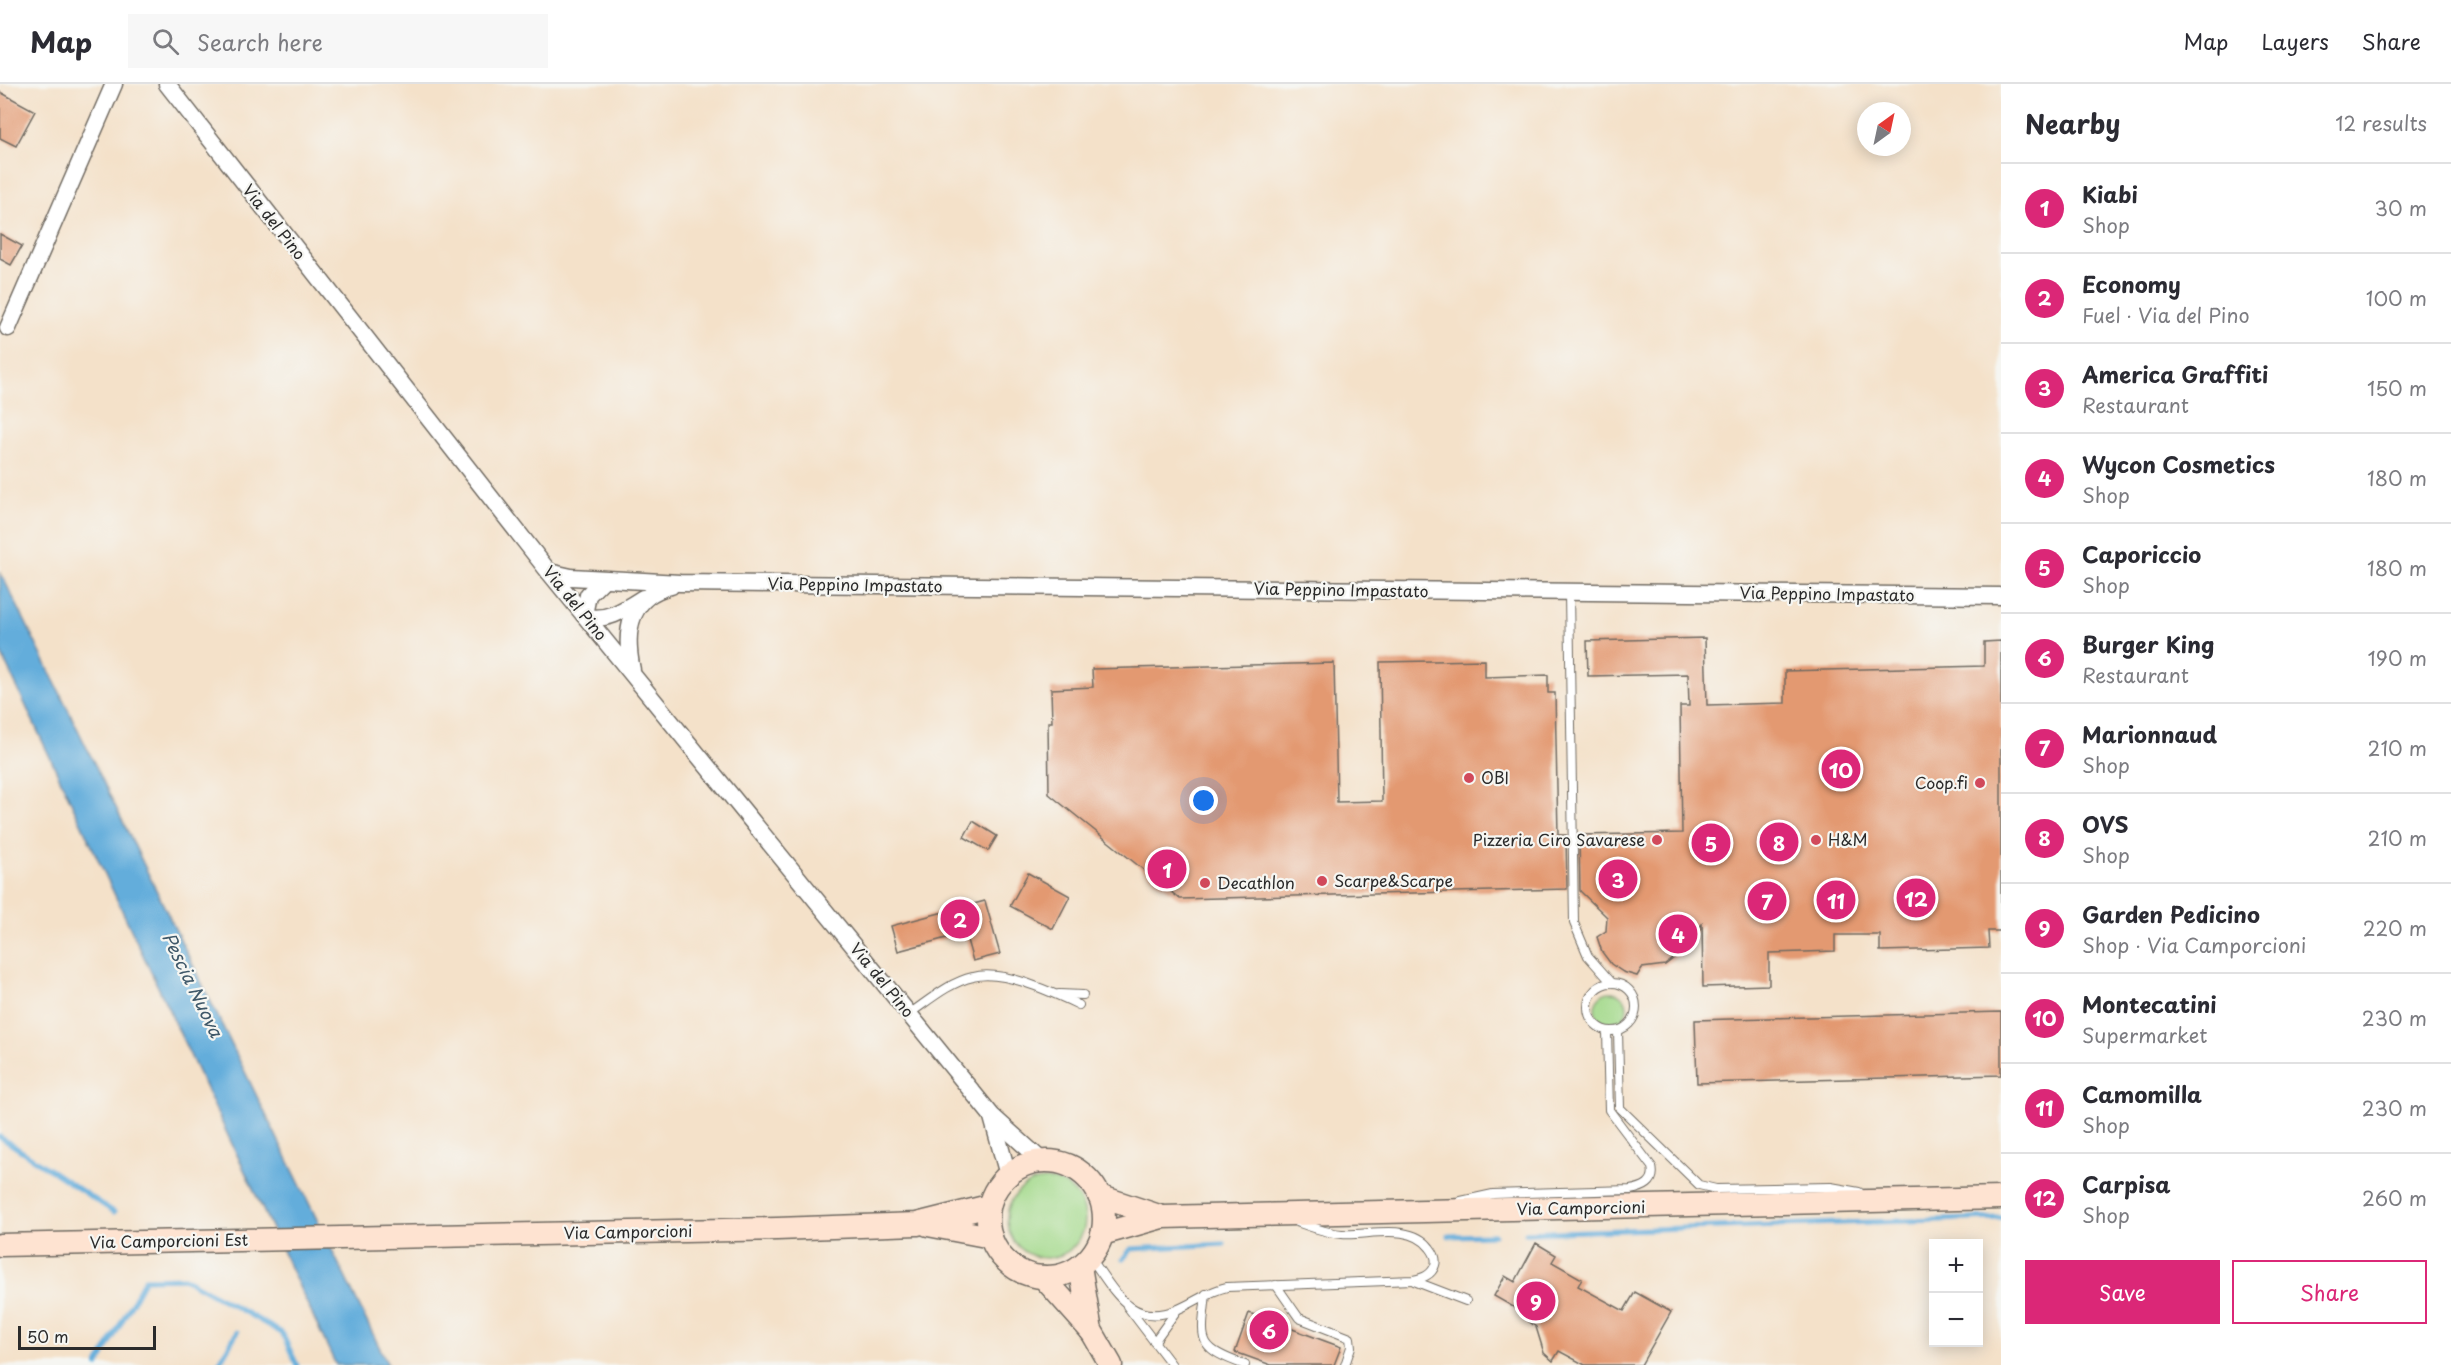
<!DOCTYPE html>
<html lang="en">
<head>
<meta charset="utf-8">
<style>
	body { margin:0; font-family:"Playpen Sans",sans-serif; background:#f7f7f7; color:#2b2b33 }
	.controls { position:absolute; right:18px; bottom:18px; display:grid; overflow:hidden; border-radius:0px; box-shadow:0 3px 15px #0003 }
	.controls button { width:54px; height:54px; display:grid; place-items:center; padding:0; border:0; border-bottom:2px solid #e1e1e2; background:#fff; color:#2b2b33; font:30px sans-serif }
	.compass { position:absolute; left:1857px; top:18px; width:54px; height:54px; border-radius:50%; background:#fff; box-shadow:0 3px 15px #0003; rotate:33deg }
	.scale { position:absolute; left:18px; bottom:15px; width:138px; box-sizing:border-box; padding-left:6px; border:3px solid #2b2b2b; border-top:0; font-size:16px; line-height:21px; white-space:nowrap; color:#2b2b2b; -webkit-text-stroke:4px #f6f6f2; paint-order:stroke }
	.you { position:absolute; left:1204px; top:717px; width:21px; height:21px; margin:-15px; border:4px solid #fff; border-radius:50%; background:#1a73e8; box-shadow:0 0 0 9px #1a73e833 }
	.badge { display:grid; place-items:center; width:39px; height:39px; border-radius:50%; background:#db2777; color:#fff; font-size:20px; font-weight:700 }
	.pin { position:absolute; translate:-50% -50%; border:3px solid #fff; box-shadow:0 2px 6px #0006 }
	.list { margin:0; padding:0; list-style:none }
	h2 { display:flex; justify-content:space-between; align-items:center; height:78px; margin:0; padding:0 24px; font-size:26px }
	h2 small { font-size:20px; font-weight:400; color:#7c7c81 }
	.list li { display:grid; grid-template-columns:39px 1fr auto; gap:18px; align-items:center; box-sizing:border-box; height:90px; padding:0 24px; border-top:2px solid #e1e1e2 }
	.list b { display:block; font-size:22px; white-space:nowrap }
	.list p { margin:0; font-size:20px; white-space:nowrap; color:#7c7c81 }
	.list em { font-size:20px; font-style:normal; color:#7c7c81 }
	.actions { display:flex; gap:12px; padding:18px 24px }
	.actions a { flex:1; padding:14px 0; border:2px solid #db2777; border-radius:0px; text-align:center; font-size:21px; color:#db2777 }
	.actions .main { background:#db2777; color:#fff }
	.icon { flex:none; width:33px; height:33px; fill:none; stroke:currentColor; stroke-width:2; stroke-linecap:round; stroke-linejoin:round }
	.map { position:relative; flex:none; width:2001px; height:1281px; overflow:hidden }
	header { display:flex; align-items:center; gap:36px; box-sizing:border-box; height:84px; padding:0 30px; background:#fff; border-bottom:2px solid #e1e1e2 }
	header strong { font-size:28px }
	nav { display:flex; gap:33px; margin-inline-start:auto; font-size:21px }
	.search { width:420px; height:54px; background:#f7f7f7; display:flex; align-items:center; gap:15px; box-sizing:border-box; padding:0 21px; border-radius:0px; color:#7c7c81; font-size:22px }
	main { display:flex }
	aside { flex:1; background:#fff }
	.map>svg:first-child { display:block }
	.green { fill:#a3d98a; stroke:#67825a; stroke-width:1.5 }
	.water { fill:#64addb; stroke:#486c83; stroke-width:1.5 }
	.lines { fill:none; stroke-linecap:round; stroke-linejoin:round }
	.stream { stroke:#64addb; stroke-width:5 }
	.building { fill:#e39971 }
	.lane-casing { stroke:#716b62; stroke-width:10 }
	.street-casing { stroke:#716b62; stroke-width:19 }
	.secondary-casing { stroke:#716b62; stroke-width:25 }
	.lane { stroke:#fff; stroke-width:8 }
	.street { stroke:#fff; stroke-width:16 }
	.secondary { stroke:#fee3d1; stroke-width:22 }
	.poi-dot { fill:#d1495b; stroke:#f6f6f2; stroke-width:2 }
	.labels { text-anchor:middle; stroke-width:4.5; stroke-linejoin:round; paint-order:stroke }
	.street-label { font-size:16px; fill:#2b2b2b; stroke:#f6f6f2 }
	.poi-label { font-size:16px; fill:#2b2b2b; stroke:#f6f6f2; text-anchor:start }
	.water-label { font-size:18px; font-style:italic; fill:#3f5869; stroke:#f6f6f2 }
</style>
</head>
<body>
<header>
<strong>Map</strong>
<div class="search"><svg class="icon" aria-label="search" viewBox="0 0 24 24"><circle cx="10" cy="10" r="6"/><path d="M15 15l6 6"/></svg>Search here</div>
<nav><a>Map</a><a>Layers</a><a>Share</a></nav>
</header>
<main>
<div class="map">
<svg width="2001" height="1281" viewBox="0 0 2001 1281">
	<rect width="100%" height="100%" fill="#f6f6f2"/>
	<filter id="ink" filterUnits="userSpaceOnUse"><feTurbulence type="fractalNoise" baseFrequency=".0167" numOctaves="2"/><feDisplacementMap in="SourceGraphic" scale="12" xChannelSelector="R" yChannelSelector="G"/><feConvolveMatrix kernelMatrix="1 2 1 2 8 2 1 2 1" color-interpolation-filters="sRGB"/></filter>
	<filter id="wash" filterUnits="userSpaceOnUse"><feTurbulence type="fractalNoise" baseFrequency=".008" numOctaves="4" result="noise"/><feDisplacementMap in="SourceGraphic" scale="24" xChannelSelector="R" yChannelSelector="G"/><feGaussianBlur stdDeviation="1.35" result="paint"/><feColorMatrix in="noise" values="0 0 0 0 0 0 0 0 0 0 0 0 0 0 0 0 0 1.4 0 .05"/><feComposite in="paint" operator="in"/></filter>
	<g filter="url(#wash)">
		<rect width="100%" height="100%" fill="#f4e1c9"/>
		<g class="green">
			<circle cx="1611" cy="924" r="16"/>
			<circle cx="1046" cy="1135" r="39"/>
		</g>
		<path class="water" d="M0 488 20 527 388 1281H336L0 567Z"/>
		<g class="lines">
			<g class="stream">
				<path d="M0 1053 114 1128"/>
				<path d="M1526 1149 2001 1134"/>
				<path d="M1449 1152 1494 1151"/>
				<path d="M1123 1175 1131 1165 1224 1160"/>
				<path d="M98 1281 145 1195 184 1194 282 1249 297 1281"/>
				<path d="M218 1281 237 1248"/>
			</g>
		</g>
		<g id="blocks">
			<g class="building">
				<path d="M0 8 35 27 16 62 0 54Z"/>
				<path d="M0 150 22 162 11 181 0 175Z"/>
				<path d="M1705 554 1707 621 1785 619V587L1984 582V558L2001 557V847H1988L1989 864 1880 867V851H1835V867L1769 869V901L1703 903 1702 840 1678 871 1665 881 1642 884 1637 892 1623 888 1611 880 1602 868 1597 853 1606 847 1607 833 1580 807 1579 751 1682 749 1680 622H1689L1688 590 1588 592 1587 557Z"/>
				<path d="M1485 576V593L1548 591V609H1555L1558 751H1566L1567 805 1180 815 1049 710 1048 638H1052L1051 605 1093 603 1092 585 1334 579 1337 718 1382 717 1380 578Z"/>
				<path d="M973 737 997 752 988 767 964 753Z"/>
				<path d="M1028 789 1070 812 1053 845 1010 822Z"/>
				<path d="M985 817 1000 870 973 877 965 849 898 867 891 842Z"/>
				<path d="M2001 928V991L1697 999 1695 936Z"/>
				<path d="M1536 1159 1556 1171 1552 1178 1582 1195 1578 1202 1624 1227 1635 1208 1671 1228 1641 1281H1585L1559 1267 1553 1277 1544 1269 1536 1243 1522 1232 1524 1229 1494 1212 1505 1192 1515 1198Z"/>
				<path d="M1249 1229 1341 1263 1334 1281H1271L1235 1268Z"/>
			</g>
		</g>
	</g>
	<g filter="url(#ink)">
		<use href="#blocks" fill-opacity="0" stroke="#716b62" stroke-width="1.5"/>
		<g class="lines">
			<g class="lane-casing">
				<g id="lane">
					<path d="M1569 508 1574 839 1588 872 1612 899"/>
					<circle cx="1612" cy="923" r="24"/>
					<path d="M1059 910 1083 911"/>
					<path d="M909 930C928 917 950 898 973 893 1003 885 1051 908 1079 921"/>
					<path d="M1618 947 1620 1024 1699 1101 1716 1105 1831 1103 1859 1108"/>
					<path d="M1461 1117 1493 1110 1630 1106C1643 1104 1656 1099 1652 1083L1609 1026 1607 947"/>
					<path d="M1090 1173C1113 1204 1130 1244 1176 1226 1194 1219 1208 1207 1227 1203L1413 1196C1423 1194 1432 1191 1435 1181 1437 1175 1434 1169 1430 1164 1411 1138 1368 1152 1342 1150 1326 1149 1311 1143 1297 1138"/>
					<path d="M1414 1197 1466 1217"/>
					<path d="M1276 1201 1299 1234 1350 1254 1351 1263 1345 1281"/>
					<path d="M1206 1210C1201 1258 1196 1263 1245 1281"/>
					<path d="M1127 1222 1172 1281"/>
					<path d="M1154 1258 1177 1226"/>
				</g>
			</g>
			<g class="street-casing">
				<g id="street">
					<path d="M167 0 549 488 992 1032 1042 1077"/>
					<path d="M8 244 114 0"/>
					<path d="M549 488 571 493 680 499 2001 512"/>
					<path d="M584 531 588 511 603 496"/>
					<path d="M586 533C609 537 624 526 643 514"/>
					<path d="M632 586C624 549 628 512 671 502"/>
					<path d="M992 1033 1008 1091"/>
				</g>
			</g>
			<g class="secondary-casing">
				<g id="secondary">
					<circle cx="1046" cy="1135" r="58"/>
					<path d="M1099 1112 1162 1133"/>
					<path d="M928 1141 991 1153"/>
					<path d="M1102 1150 1162 1133 2001 1114"/>
					<path d="M0 1161 777 1145 917 1140 989 1122"/>
					<path d="M1080 1182 1091 1247"/>
					<path d="M1043 1193 1092 1248 1111 1281"/>
				</g>
			</g>
			<use href="#lane" class="lane"/>
			<use href="#street" class="street"/>
			<use href="#secondary" class="secondary"/>
		</g>
	</g>
	<g class="poi-dot">
		<circle cx="1469" cy="694" r="6"/>
		<circle cx="1980" cy="699" r="6"/>
		<circle cx="1657" cy="756" r="6"/>
		<circle cx="1816" cy="756" r="6"/>
		<circle cx="1322" cy="797" r="6"/>
		<circle cx="1205" cy="799" r="6"/>
	</g>
	<g class="labels">
		<g class="street-label">
			<text transform="translate(274 138) rotate(52)" y="6">Via del Pino</text>
			<text transform="translate(855 501) rotate(1)" y="6">Via Peppino Impastato</text>
			<text transform="translate(1341 506) rotate(1)" y="6">Via Peppino Impastato</text>
			<text transform="translate(1827 510) rotate(1)" y="6">Via Peppino Impastato</text>
			<text transform="translate(575 519) rotate(51)" y="6">Via del Pino</text>
			<text transform="translate(882 896) rotate(51)" y="6">Via del Pino</text>
			<text transform="translate(1581 1124) rotate(-1)" y="6">Via Camporcioni</text>
			<text transform="translate(628 1148) rotate(-1)" y="6">Via Camporcioni</text>
			<text transform="translate(169 1157) rotate(-1)" y="6">Via Camporcioni Est</text>
		</g>
		<g class="poi-label">
			<text x="1481" y="700">OBI</text>
			<text x="1968" y="705" text-anchor="end">Coop.fi</text>
			<text x="1645" y="762" text-anchor="end">Pizzeria Ciro Savarese</text>
			<text x="1828" y="762">H&amp;M</text>
			<text x="1334" y="803">Scarpe&amp;Scarpe</text>
			<text x="1217" y="805">Decathlon</text>
		</g>
		<g class="water-label">
			<text transform="translate(192 901) rotate(64)" y="6">Pescia Nuova</text>
		</g>
	</g>
</svg>
<div class="controls">
<button>+</button>
<button>−</button>
</div>
<svg class="compass" viewBox="-18 -18 36 36"><path d="M0-13l5 13h-10z" fill="#e53935"/><path d="M0 13l5-13h-10z" fill="#7c7c81"/></svg>
<div class="scale">50 m</div>
<div class="you"></div>
<div class="pin badge" style="left:1167px;top:785px">1</div>
<div class="pin badge" style="left:960px;top:835px">2</div>
<div class="pin badge" style="left:1618px;top:795px">3</div>
<div class="pin badge" style="left:1678px;top:850px">4</div>
<div class="pin badge" style="left:1711px;top:759px">5</div>
<div class="pin badge" style="left:1269px;top:1246px">6</div>
<div class="pin badge" style="left:1767px;top:817px">7</div>
<div class="pin badge" style="left:1779px;top:758px">8</div>
<div class="pin badge" style="left:1536px;top:1217px">9</div>
<div class="pin badge" style="left:1841px;top:685px">10</div>
<div class="pin badge" style="left:1836px;top:816px">11</div>
<div class="pin badge" style="left:1916px;top:814px">12</div>
</div>
<aside>
<h2>Nearby<small>12 results</small></h2>
<ul class="list">
<li><span class="badge">1</span><div><b>Kiabi</b><p>Shop</p></div><em>30 m</em></li>
<li><span class="badge">2</span><div><b>Economy</b><p>Fuel · Via del Pino</p></div><em>100 m</em></li>
<li><span class="badge">3</span><div><b>America Graffiti</b><p>Restaurant</p></div><em>150 m</em></li>
<li><span class="badge">4</span><div><b>Wycon Cosmetics</b><p>Shop</p></div><em>180 m</em></li>
<li><span class="badge">5</span><div><b>Caporiccio</b><p>Shop</p></div><em>180 m</em></li>
<li><span class="badge">6</span><div><b>Burger King</b><p>Restaurant</p></div><em>190 m</em></li>
<li><span class="badge">7</span><div><b>Marionnaud</b><p>Shop</p></div><em>210 m</em></li>
<li><span class="badge">8</span><div><b>OVS</b><p>Shop</p></div><em>210 m</em></li>
<li><span class="badge">9</span><div><b>Garden Pedicino</b><p>Shop · Via Camporcioni</p></div><em>220 m</em></li>
<li><span class="badge">10</span><div><b>Montecatini</b><p>Supermarket</p></div><em>230 m</em></li>
<li><span class="badge">11</span><div><b>Camomilla</b><p>Shop</p></div><em>230 m</em></li>
<li><span class="badge">12</span><div><b>Carpisa</b><p>Shop</p></div><em>260 m</em></li>
</ul>
<div class="actions"><a class="main">Save</a><a>Share</a></div>
</aside>
</main>
</body>
</html>
